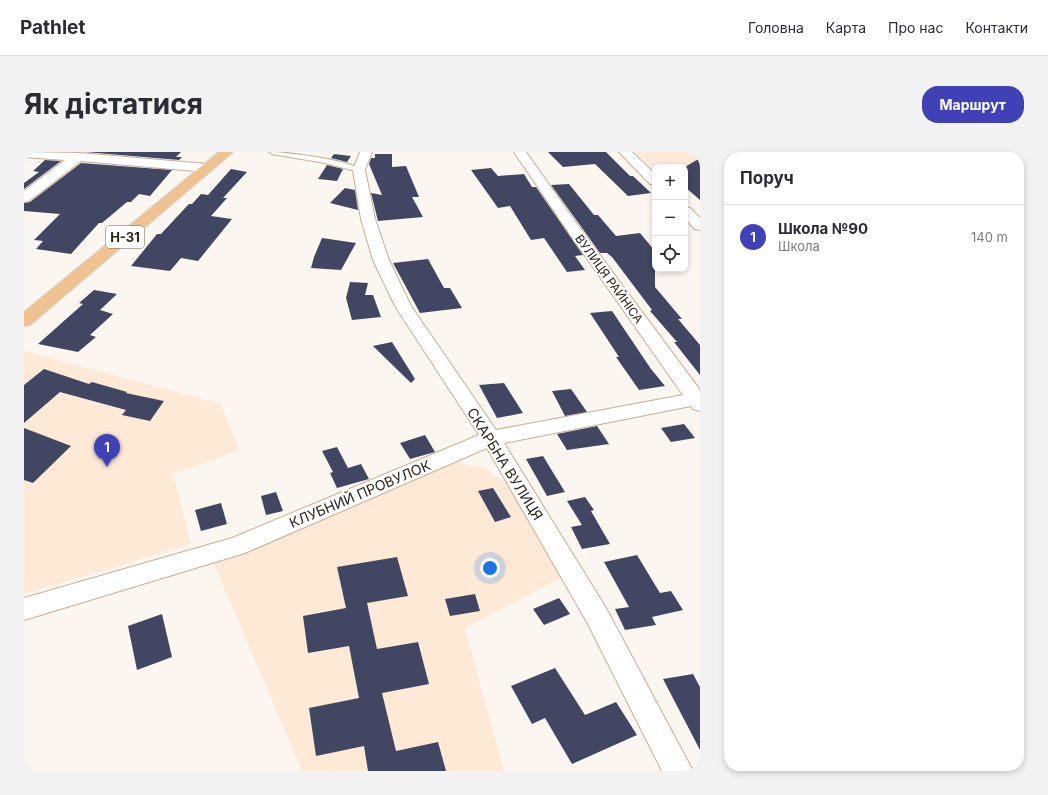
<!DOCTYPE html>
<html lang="uk">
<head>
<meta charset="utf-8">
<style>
	body { margin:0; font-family:Inter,sans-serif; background:#f2f2f3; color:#2b2b33 }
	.controls { position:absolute; right:12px; top:12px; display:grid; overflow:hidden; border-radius:8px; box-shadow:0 2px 6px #0003 }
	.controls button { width:36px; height:36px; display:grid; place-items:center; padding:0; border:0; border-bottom:1px solid #e1e1e2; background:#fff; color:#2b2b33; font:20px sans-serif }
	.you { position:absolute; left:466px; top:416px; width:14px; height:14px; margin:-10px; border:3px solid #fff; border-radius:50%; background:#1a73e8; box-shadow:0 0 0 6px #1a73e833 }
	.badge { display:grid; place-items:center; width:26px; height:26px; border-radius:50%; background:#3f42b7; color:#fff; font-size:13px; font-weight:700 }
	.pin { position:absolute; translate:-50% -33px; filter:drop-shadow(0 1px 2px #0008) }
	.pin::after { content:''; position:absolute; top:21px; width:14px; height:12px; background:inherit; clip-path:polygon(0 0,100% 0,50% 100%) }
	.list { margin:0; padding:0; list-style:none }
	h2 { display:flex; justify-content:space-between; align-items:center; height:52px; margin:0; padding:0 16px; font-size:17px }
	h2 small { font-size:13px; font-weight:400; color:#7c7c81 }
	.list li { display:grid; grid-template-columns:26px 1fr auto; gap:12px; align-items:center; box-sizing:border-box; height:64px; padding:0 16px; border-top:1px solid #e1e1e2 }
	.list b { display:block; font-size:15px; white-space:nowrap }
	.list p { margin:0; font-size:13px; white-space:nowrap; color:#7c7c81 }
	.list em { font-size:13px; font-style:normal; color:#7c7c81 }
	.icon { flex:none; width:22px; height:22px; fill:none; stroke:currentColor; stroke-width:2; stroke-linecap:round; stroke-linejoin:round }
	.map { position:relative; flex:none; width:676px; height:619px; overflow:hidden; border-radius:16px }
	header { display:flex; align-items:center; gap:24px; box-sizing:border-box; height:56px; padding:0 20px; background:#fff; border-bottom:1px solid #e1e1e2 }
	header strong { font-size:19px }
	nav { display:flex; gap:22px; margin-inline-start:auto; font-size:14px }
	.intro { display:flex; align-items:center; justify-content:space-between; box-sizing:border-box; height:96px; padding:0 24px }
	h1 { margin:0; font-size:28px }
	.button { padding:10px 18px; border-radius:16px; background:#3f42b7; color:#fff; font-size:14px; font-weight:700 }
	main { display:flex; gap:24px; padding:0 24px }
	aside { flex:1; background:#fff; border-radius:16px; box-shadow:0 2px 6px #0003 }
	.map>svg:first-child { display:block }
	.built { fill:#fde9d5 }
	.building { fill:#414762 }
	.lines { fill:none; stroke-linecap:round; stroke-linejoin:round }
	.lane-casing { stroke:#c7ad93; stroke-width:2 }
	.street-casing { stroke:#c7ad93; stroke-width:2 }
	.primary-casing { stroke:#d5d3d1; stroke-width:2 }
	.lane { fill:#fff; fill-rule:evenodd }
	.street { fill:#fff; fill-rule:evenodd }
	.primary { fill:#efc290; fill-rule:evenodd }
	.labels { text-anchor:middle; stroke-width:4; stroke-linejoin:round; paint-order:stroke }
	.far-street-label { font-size:12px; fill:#2c2218; stroke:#fff }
	.shield { fill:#fff; stroke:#6b645d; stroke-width:1 }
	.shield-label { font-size:13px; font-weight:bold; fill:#2c2218 }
	.street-label { font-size:14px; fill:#2c2218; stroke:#fff }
</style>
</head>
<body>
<header>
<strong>Pathlet</strong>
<nav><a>Головна</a><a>Карта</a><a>Про нас</a><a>Контакти</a></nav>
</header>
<div class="intro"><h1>Як дістатися</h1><a class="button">Маршрут</a></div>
<main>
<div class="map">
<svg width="676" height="619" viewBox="0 0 676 619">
	<rect width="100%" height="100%" fill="#fcf6f1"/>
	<g class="built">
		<path d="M611 0H676V37H661V15H631V18Z"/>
		<path d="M0 199 197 252 215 298 149 322 167 392 0 442Z"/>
		<path d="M424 310 458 315 492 338 539 425 441 476 480 619H278L190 412Z"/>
	</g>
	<g class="building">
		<path d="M61 0H157L152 5H158L155 8Z"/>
		<path d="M524 0H582L606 24H609L627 41 604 44 571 12 539 15Z"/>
		<path d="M310 2 327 4 323 10 307 6Z"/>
		<path d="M351 2H368V15L382 14 395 45H388L399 65 354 69 347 41 358 43 345 12 347 6H351Z"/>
		<path d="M676 6V48L661 35V15Z"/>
		<path d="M21 8 37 9 0 37V31L15 20 9 19Z"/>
		<path d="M57 11 148 18 126 44 115 42 107 50H103L78 71H75L47 102 12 97 19 89 10 88 36 62 0 59V51L6 50Z"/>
		<path d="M303 13 319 17 313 29 294 27Z"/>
		<path d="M467 16 474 24 500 22 508 35H512L559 103 551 104 561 118 543 120 520 86 507 88 486 54 474 56 447 18Z"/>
		<path d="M207 17 223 20 199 46H203L187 64 208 67 174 109 157 106 146 119 107 114 133 82H137L162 55 165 52H168L177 42 184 43Z"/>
		<path d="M545 32 570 63H574L592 84 616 81 631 99V135L658 167H654L676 193V223L650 190H653L626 159 628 158 588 105 583 101H576L527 33Z"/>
		<path d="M321 36 331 38 334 58 306 51Z"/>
		<path d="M298 86 332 91 317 118 287 116 290 105Z"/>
		<path d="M404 107 420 136H426L438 156 396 161 369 111Z"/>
		<path d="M326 130 344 131 341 143H349L357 165 328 168 322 146Z"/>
		<path d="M70 138 93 142 76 158 89 162 66 183 72 185 54 200 14 192 59 152 55 151Z"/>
		<path d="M588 159 627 217 641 234 615 238 592 205H595L566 161Z"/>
		<path d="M368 190 391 227 387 231 349 194Z"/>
		<path d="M20 217 65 232 68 230 103 240 102 241 140 249 126 269 98 263 102 258 36 240 0 271V233Z"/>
		<path d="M480 231 499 261 473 266 455 233Z"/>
		<path d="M547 237 563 260 541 264 528 239Z"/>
		<path d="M660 272 671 286 647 290 637 276Z"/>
		<path d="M573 274 585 292 543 298 533 282Z"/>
		<path d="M0 276 47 294 9 331 0 328Z"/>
		<path d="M401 283 411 300 386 307 376 291Z"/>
		<path d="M313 295 324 316 337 312 345 327 313 336 306 321 309 320 298 299Z"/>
		<path d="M519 304 541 340 523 344 502 307Z"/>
		<path d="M469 336 487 365 471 370 454 339Z"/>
		<path d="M252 340 259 359 242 363 237 344Z"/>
		<path d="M561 345 570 358 567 359 586 392 558 397 547 375 558 373 543 349Z"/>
		<path d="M197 351 203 372 177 379 171 358Z"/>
		<path d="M613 403 636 441 647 439 659 458 628 465 632 473 601 478 591 457 605 455 580 410Z"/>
		<path d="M373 405 384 444 343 451 353 497 394 490 405 532 358 541 372 599 414 590 422 619H344L340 594 292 604 285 556 335 546 325 494 284 501 279 464 322 456 313 415Z"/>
		<path d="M451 442 456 459 426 464 421 447Z"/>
		<path d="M535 446 546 462 520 473 509 457Z"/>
		<path d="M138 462 148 505 113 518 104 474Z"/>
		<path d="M531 516 561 563 592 550 613 583 548 612 521 566 508 572 487 534Z"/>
		<path d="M669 522 676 535V598L639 527Z"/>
	</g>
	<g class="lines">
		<g class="lane-casing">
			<path id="lane" d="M245 0C262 0 326 8 338 18L335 20 301 11 248 2Z"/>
		</g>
		<g class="street-casing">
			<g id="street">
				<path d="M0 0 55 1 183 12 187 13 189 16 187 19 183 20 57 9 5 49 0 50V39L41 8 0 5Z"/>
				<path d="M336 0H348L341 18 351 67 365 108 387 154 472 278 659 243 545 81 490 0H502L555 75 676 238V259L669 257 667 254 480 291 582 456 669 619H638L564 472 463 296 221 401 0 468V446L208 386 455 283 371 154 349 108 337 67 329 18Z"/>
				<path d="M595 0H608L631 22V33L626 32Z"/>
				<path d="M661 55 666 56 676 66V78L671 77 661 67Z"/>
			</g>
		</g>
		<g class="primary-casing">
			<path id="primary" d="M195 0H209L6 173 0 174V160Z"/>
		</g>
		<use href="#lane" class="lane"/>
		<use href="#street" class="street"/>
		<use href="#primary" class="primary"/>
	</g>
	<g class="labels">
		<g class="far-street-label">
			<text transform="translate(585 127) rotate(54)" y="4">ВУЛИЦЯ РАЙНІСА</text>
		</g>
		<rect class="shield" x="82" y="74" width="38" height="22" rx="3"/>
		<g class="shield-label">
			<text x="101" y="90">Н-31</text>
		</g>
		<g class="street-label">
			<text transform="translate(481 312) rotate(58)" y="5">СКАРБНА ВУЛИЦЯ</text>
			<text transform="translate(336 342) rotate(-23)" y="5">КЛУБНИЙ ПРОВУЛОК</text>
		</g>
	</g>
</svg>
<div class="controls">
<button>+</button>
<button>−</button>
<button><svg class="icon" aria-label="locate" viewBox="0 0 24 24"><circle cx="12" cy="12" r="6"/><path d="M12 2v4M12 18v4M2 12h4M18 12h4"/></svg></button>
</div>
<div class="you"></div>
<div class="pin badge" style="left:83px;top:315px">1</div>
</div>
<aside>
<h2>Поруч<small></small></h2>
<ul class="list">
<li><span class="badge">1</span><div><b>Школа №90</b><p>Школа</p></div><em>140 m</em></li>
</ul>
</aside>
</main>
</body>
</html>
